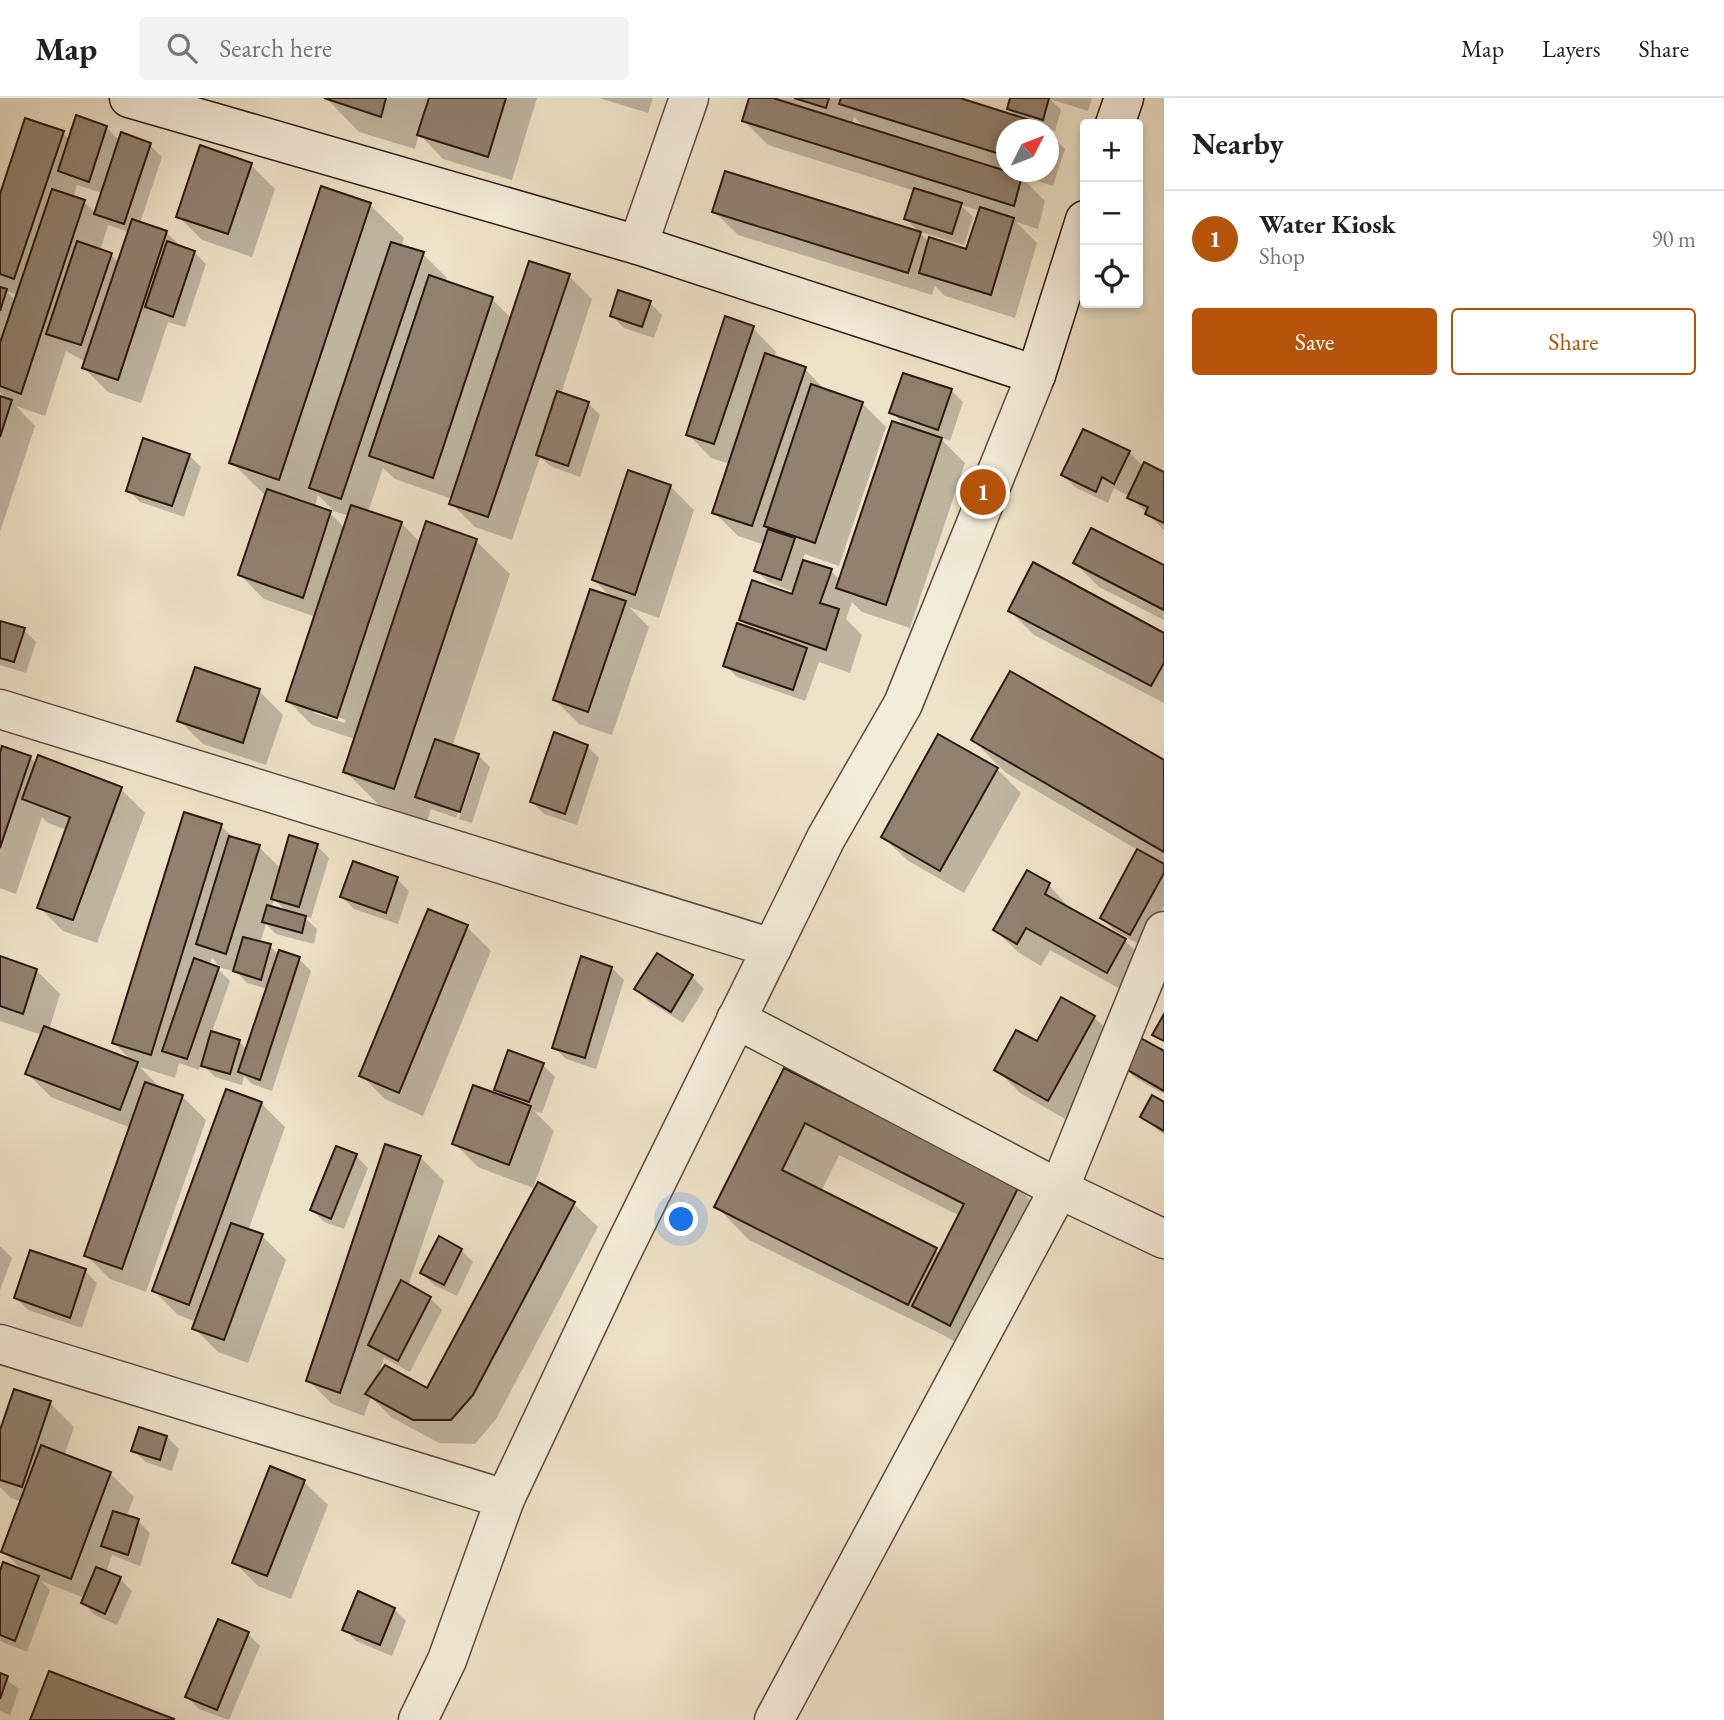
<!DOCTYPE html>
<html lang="en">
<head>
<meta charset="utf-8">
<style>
	body { margin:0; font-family:"EB Garamond",serif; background:#f2f2f2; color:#202124 }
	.controls { position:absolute; right:21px; top:21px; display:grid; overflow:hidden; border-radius:7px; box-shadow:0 4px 10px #0003 }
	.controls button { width:63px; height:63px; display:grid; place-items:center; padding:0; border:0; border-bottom:2px solid #e0e0e0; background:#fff; color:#202124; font:35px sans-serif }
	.compass { position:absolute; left:996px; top:21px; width:63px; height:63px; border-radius:50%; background:#fff; box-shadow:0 4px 10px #0003; rotate:48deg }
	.you { position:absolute; left:682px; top:1122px; width:24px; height:24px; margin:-18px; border:5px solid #fff; border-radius:50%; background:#1a73e8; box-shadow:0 0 0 10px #1a73e833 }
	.badge { display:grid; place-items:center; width:46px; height:46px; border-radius:50%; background:#b45309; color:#fff; font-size:23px; font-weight:700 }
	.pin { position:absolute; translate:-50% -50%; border:4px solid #fff; box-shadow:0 2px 7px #0006 }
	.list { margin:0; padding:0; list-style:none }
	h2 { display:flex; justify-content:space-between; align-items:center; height:91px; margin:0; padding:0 28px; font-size:30px }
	h2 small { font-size:23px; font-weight:400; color:#757577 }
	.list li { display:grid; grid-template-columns:46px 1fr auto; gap:21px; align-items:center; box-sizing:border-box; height:98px; padding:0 28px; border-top:2px solid #e0e0e0 }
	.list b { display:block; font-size:26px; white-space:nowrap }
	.list p { margin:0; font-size:23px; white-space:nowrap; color:#757577 }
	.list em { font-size:23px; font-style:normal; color:#757577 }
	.actions { display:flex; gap:14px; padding:21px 28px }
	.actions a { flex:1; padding:16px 0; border:2px solid #b45309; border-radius:7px; text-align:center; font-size:24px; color:#b45309 }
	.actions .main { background:#b45309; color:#fff }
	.icon { flex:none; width:38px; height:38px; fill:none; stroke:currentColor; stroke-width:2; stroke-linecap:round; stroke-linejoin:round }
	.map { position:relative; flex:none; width:1164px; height:1622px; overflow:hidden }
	header { display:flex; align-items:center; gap:42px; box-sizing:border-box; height:98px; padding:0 35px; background:#fff; border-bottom:2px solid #e0e0e0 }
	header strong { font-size:33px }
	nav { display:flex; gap:38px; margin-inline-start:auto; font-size:24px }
	.search { width:490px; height:63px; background:#f2f2f2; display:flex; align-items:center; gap:18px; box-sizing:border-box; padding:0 24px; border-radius:7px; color:#757577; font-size:26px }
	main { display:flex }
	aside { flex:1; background:#fff }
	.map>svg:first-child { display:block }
	.shadow { fill:#0003; fill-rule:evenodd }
	.building { fill:#918170; stroke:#2d1810; stroke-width:2 }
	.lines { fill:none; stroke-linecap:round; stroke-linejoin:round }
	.street-casing { stroke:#5d4a3e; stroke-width:41 }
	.secondary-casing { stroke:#2d1810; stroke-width:41 }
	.street { stroke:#f4ecdb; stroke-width:38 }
	.secondary { stroke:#f4ecdb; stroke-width:38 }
</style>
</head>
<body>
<header>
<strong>Map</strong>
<div class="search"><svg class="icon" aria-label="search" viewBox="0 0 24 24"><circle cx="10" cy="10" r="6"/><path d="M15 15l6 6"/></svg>Search here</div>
<nav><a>Map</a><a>Layers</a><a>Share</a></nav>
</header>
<main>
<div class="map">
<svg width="1164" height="1622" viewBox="0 0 1164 1622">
	<rect width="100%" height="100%" fill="#eee2c8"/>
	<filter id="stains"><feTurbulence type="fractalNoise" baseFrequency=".00286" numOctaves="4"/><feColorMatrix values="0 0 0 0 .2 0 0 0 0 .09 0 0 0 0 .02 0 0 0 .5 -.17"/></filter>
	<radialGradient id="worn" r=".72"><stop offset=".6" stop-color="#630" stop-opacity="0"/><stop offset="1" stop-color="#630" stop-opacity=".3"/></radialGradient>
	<g class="shadow">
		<path d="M326 0H537L512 82 443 61 419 36 415 51 359 34Z"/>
		<path d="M599 0H653L648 15Z"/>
		<path d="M751 0H954L1018 20 1009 11 1012 0H1092L1088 13 1050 1 1061 12 1055 33 1044 30 1006 32V74H1048V35L1065 51 1053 88 1019 77 1045 103 1038 131 1016 124 1037 145 1015 220 945 198 935 188 932 197 738 137 714 113 920 135 930 145 967 153 980 113 961 107 973 119 964 147 918 133 906 121 915 93 768 47 744 23ZM854 19 867 31 852 26Z"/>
		<path d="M106 29 120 43 150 47 162 59 140 125 166 134 182 150 194 154 206 166 185 229 168 224 141 305 108 294 84 270 86 264 66 253 45 318 16 308 35 328 0 434V300L8 303 0 294V101L63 35 70 42ZM77 87 102 95 96 115 84 104 73 100ZM108 127 129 134 119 165 111 157 100 153ZM6 193 18 197 16 203Z"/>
		<path d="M251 67 275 91 252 159 202 142 178 118Z"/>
		<path d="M370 107 404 140 401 149 423 156 447 180 445 185 492 201 512 221 569 178 592 201 561 296 588 305 600 317 580 379 550 368 540 359 512 442 475 429 451 405 452 401 395 381 383 370 368 414 401 425 421 445 476 443 510 476 452 649 478 657 490 669 472 725 459 721 479 662H475L456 720 431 711 427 724 379 707 345 673 355 641 312 627 288 603 316 519 264 501 240 477 266 398 231 364ZM318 397 334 413 349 418 345 430 330 415 315 408ZM314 611 346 622 345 625 314 615Z"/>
		<path d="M650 205 662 217 654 240 624 230 612 218Z"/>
		<path d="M753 230 776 254 774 260 805 271 827 294 862 305 886 329 839 468 805 456 802 463 831 473 841 483 907 330 892 314 951 292 963 304 950 343 938 338 965 365 910 530 862 514 852 504 846 521 862 537 850 575 819 564 805 603 737 579 725 567 752 532 741 522 793 498 794 494 768 484 756 472 765 447 738 438 714 414 730 366 711 360 688 336Z"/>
		<path d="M1129 354 1144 369 1164 376V432L1129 398 1114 390 1108 405 1075 389 1063 377Z"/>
		<path d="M189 357 201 369 184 419 140 404 128 392Z"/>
		<path d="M670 388 694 412 659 520 629 509 649 529 612 637 579 626 555 602 613 501 594 482Z"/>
		<path d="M1075 465 1164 469V522L1099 489Z"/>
		<path d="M1010 513 1164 537V605L1034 537Z"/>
		<path d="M0 525 24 532 36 544 26 575 0 567Z"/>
		<path d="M259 593 283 617 266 667 203 646 179 622Z"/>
		<path d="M973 642 1164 664V808L1142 848 1114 832 1102 820 1138 752 1006 675Z"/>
		<path d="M0 646 30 660 37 666 39 660 121 691 145 715 97 845 63 833 39 809 67 732 48 725 42 719 16 796 0 790Z"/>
		<path d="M587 648 599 660 577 727 544 716 532 704Z"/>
		<path d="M997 671 1021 695 964 795 907 762 883 739Z"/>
		<path d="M221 728 235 741 259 749 281 771 317 748 329 760 311 820 303 818 317 831 314 846 276 836 266 826 260 845 270 848 279 857 299 861 311 873 272 993 252 986 244 978 242 987 215 979 201 965 199 972 179 965 175 980 140 969 160 990 182 998 206 1022 146 1194 110 1181 86 1157 131 1030 51 999 27 975 42 937 0 923V860L36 872 60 896 49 932 134 965 114 945ZM274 801 287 814 271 810ZM212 860 221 870 237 874 247 885 268 891 247 952 239 943 212 934 230 883 218 871 209 868Z"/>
		<path d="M1027 774 1049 787 1072 813 1125 843 1149 866 1131 897 1050 852 1041 868 1019 855 995 832Z"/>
		<path d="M397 781 409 793 398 826 354 811 342 799Z"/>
		<path d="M467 829 491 853 423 1018 385 1001 361 977Z"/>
		<path d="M612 870 624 882 596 971 566 961 554 949Z"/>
		<path d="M692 878 704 891 683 925 648 903 636 891Z"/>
		<path d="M1094 919 1118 943 1072 1025 1020 995 996 971 1037 946Z"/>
		<path d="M1164 955V996L1135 980 1123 968Z"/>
		<path d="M543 967 555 979 542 1015 534 1013 554 1033 533 1090 478 1069 454 1045 504 1000 496 991Z"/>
		<path d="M784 972 1018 1090 1052 1124 984 1260 943 1237 749 1142 716 1108ZM839 1057 960 1118 941 1156 821 1094Z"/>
		<path d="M261 1005 285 1029 248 1133 262 1138 286 1162 248 1265 218 1254 194 1230 197 1224 178 1217 154 1193Z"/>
		<path d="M1164 1006V1037L1142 1019Z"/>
		<path d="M337 1050 356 1058 368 1070 344 1131 324 1124 312 1112Z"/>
		<path d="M420 1059 444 1083 408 1188 430 1200 442 1212 410 1274 384 1260 377 1280 427 1292 574 1106 598 1129 496 1321 475 1346 439 1345 391 1319 371 1299 364 1318 332 1306 308 1282Z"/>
		<path d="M0 1148 12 1160 0 1192Z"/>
		<path d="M461 1152 473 1164 457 1198 434 1187 422 1175Z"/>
		<path d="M85 1173 97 1185 82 1230 28 1212 16 1200Z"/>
		<path d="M50 1305 74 1329 64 1358 110 1375 134 1399 126 1419 138 1423 150 1435 140 1468 112 1457 106 1475 120 1481 132 1493 117 1527 95 1517 83 1505 85 1500 41 1483 50 1492 27 1554 0 1543V1478L24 1474 3 1453 22 1404 11 1400 0 1389V1337Z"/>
		<path d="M167 1339 179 1351 172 1373 146 1364 133 1352Z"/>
		<path d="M304 1384 328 1407 291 1501 258 1488 234 1464Z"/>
		<path d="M394 1511 406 1523 392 1558 356 1543 344 1531Z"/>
		<path d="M248 1536 260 1548 229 1622 199 1611 187 1599Z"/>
		<path d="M0 1577 19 1591 10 1617 0 1613Z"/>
	</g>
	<g class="building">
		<path d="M324 0H386L381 19Z"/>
		<path d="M429 0H506L488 59 417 37Z"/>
		<path d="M749 0H773L1022 78 1014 108 742 23Z"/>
		<path d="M794 0H829L826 10Z"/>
		<path d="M841 0H960L1042 26 1040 32H1006V58L839 6Z"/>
		<path d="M1010 0H1049L1043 22 1007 11Z"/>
		<path d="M76 17 107 28 89 84 58 73Z"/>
		<path d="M25 20 64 33 14 181 0 176V96Z"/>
		<path d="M121 34 151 45 124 126 94 116Z"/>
		<path d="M200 47 252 65 228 136 176 119Z"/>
		<path d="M725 73 921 134 908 175 712 114Z"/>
		<path d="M321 88 371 105 279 382 229 365Z"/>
		<path d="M914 90 962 105 952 136 904 121Z"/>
		<path d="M52 91 85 102 21 296 0 288V245Z"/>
		<path d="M980 109 1014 120 991 197 919 175 929 139 966 151Z"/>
		<path d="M132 121 167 133 118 282 82 270Z"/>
		<path d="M77 143 112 155 81 247 46 236Z"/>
		<path d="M167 143 195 153 173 219 145 209Z"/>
		<path d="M391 144 424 154 341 401 309 390Z"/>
		<path d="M529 163 570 176 488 419 449 406Z"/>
		<path d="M429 177 493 199 433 380 369 358Z"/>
		<path d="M0 189 7 191 0 213Z"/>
		<path d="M618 192 651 203 642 229 610 218Z"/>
		<path d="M725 218 754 228 714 346 686 337Z"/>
		<path d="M765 255 806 269 752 428 712 415Z"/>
		<path d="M903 275 952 291 938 332 889 315Z"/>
		<path d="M811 286 863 304 815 445 764 428Z"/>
		<path d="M557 293 589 304 568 368 536 357Z"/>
		<path d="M0 298 12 302 0 339Z"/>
		<path d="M892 323 942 340 886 507 836 490Z"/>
		<path d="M1083 331 1130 353 1114 386 1102 379 1096 394 1061 377Z"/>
		<path d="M143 340 190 356 172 408 126 393Z"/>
		<path d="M1144 364 1164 374V425L1145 416 1148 409 1127 400Z"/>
		<path d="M628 372 671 387 635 497 592 482Z"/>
		<path d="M267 391 331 413 303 500 238 477Z"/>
		<path d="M351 407 402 424 337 620 286 603Z"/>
		<path d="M426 423 477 441 394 691 343 674Z"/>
		<path d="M1091 430 1164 467V512L1073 465Z"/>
		<path d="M768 431 795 440 781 482 754 473Z"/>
		<path d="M803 462 832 471 820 505 839 511 826 552 739 522 752 482 792 496Z"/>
		<path d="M1033 464 1164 535V565L1151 588 1008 513Z"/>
		<path d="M590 491 626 503 588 614 553 602Z"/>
		<path d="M0 523 25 530 14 564 0 560Z"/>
		<path d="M737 525 807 550 793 592 723 568Z"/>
		<path d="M195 569 260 591 243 645 177 623Z"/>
		<path d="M1010 573 1164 662V754L971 642Z"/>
		<path d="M554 634 588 647 565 716 530 704Z"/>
		<path d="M938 636 998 670 940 773 881 739Z"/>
		<path d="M435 641 479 656 460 714 415 699Z"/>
		<path d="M2 648 31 658 0 750V655Z"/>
		<path d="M38 657 122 689 73 822 37 810 70 719 22 701Z"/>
		<path d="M184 714 222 726 151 957 112 945Z"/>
		<path d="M289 737 318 746 299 809 271 801Z"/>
		<path d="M229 738 260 747 226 856 196 846Z"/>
		<path d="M1137 751 1164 766V775L1130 837 1100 820Z"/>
		<path d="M353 763 398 779 386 815 340 799Z"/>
		<path d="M1027 772 1050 785 1045 796 1126 841 1107 875 1026 830 1017 846 993 832Z"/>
		<path d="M267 807 306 818 302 835 262 824Z"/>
		<path d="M428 811 468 827 399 995 359 978Z"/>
		<path d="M243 839 271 846 261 882 233 873Z"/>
		<path d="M279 852 300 859 260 982 238 974Z"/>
		<path d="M657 855 693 877 671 914 634 891Z"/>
		<path d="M0 858 37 871 23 916 0 908Z"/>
		<path d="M581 858 612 869 585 960 552 950Z"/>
		<path d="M194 860 219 869 187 961 162 953Z"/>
		<path d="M1061 899 1095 918 1048 1003 994 972 1016 932 1037 943Z"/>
		<path d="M1164 916V943L1152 937Z"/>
		<path d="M44 928 138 964 120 1012 25 976Z"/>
		<path d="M211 933 240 942 230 976 201 968Z"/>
		<path d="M1137 938 1164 953V993L1121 968Z"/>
		<path d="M508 952 544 965 529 1004 494 992Z"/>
		<path d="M784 970 1019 1088 950 1228 912 1208 964 1106 805 1025 782 1072 937 1150 908 1207 714 1109Z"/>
		<path d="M145 984 183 997 122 1171 84 1158Z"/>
		<path d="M473 987 531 1008 509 1067 452 1046Z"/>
		<path d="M226 991 262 1004 189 1207 152 1193Z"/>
		<path d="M1152 997 1164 1004V1033L1140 1019Z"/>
		<path d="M385 1046 421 1058 340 1295 306 1283Z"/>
		<path d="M336 1048 357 1056 331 1121 310 1112Z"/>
		<path d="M538 1084 575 1104 473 1297 451 1322H413L365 1296 385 1267 427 1290Z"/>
		<path d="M231 1125 263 1136 224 1242 192 1231Z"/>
		<path d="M439 1138 462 1151 444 1187 420 1175Z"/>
		<path d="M30 1152 86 1171 70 1220 14 1200Z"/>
		<path d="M401 1182 431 1199 398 1263 368 1247Z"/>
		<path d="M14 1291 51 1303 22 1389 0 1382V1332Z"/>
		<path d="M139 1329 167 1338 160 1362 131 1353Z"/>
		<path d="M41 1347 111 1374 71 1481 1 1454Z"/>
		<path d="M270 1368 305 1382 267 1478 232 1465Z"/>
		<path d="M113 1413 139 1421 128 1457 101 1448Z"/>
		<path d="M3 1464 39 1478 15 1543 0 1537V1473Z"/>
		<path d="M96 1469 121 1479 105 1516 81 1505Z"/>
		<path d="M358 1493 395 1510 380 1547 342 1532Z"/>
		<path d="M218 1521 249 1534 217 1612 185 1599Z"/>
		<path d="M49 1573 174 1621 173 1622H30Z"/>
		<path d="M0 1575 8 1578 0 1601Z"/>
	</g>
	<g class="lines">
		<g class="street-casing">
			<g id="street">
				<path d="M638 147 689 0"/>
				<path d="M0 611 772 850"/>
				<path d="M736 921 1059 1091 1164 1141"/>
				<path d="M0 1246 505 1401"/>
				<path d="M418 1622 447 1562 505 1401 616 1166 826 740 903 606 1036 277"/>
				<path d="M774 1622 1059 1091 1164 833"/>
			</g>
		</g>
		<g class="secondary-casing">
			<g id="secondary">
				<path d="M129 0 638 147 1036 277 1085 122"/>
				<path d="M1115 26 1124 0"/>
			</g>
		</g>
		<use href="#street" class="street"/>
		<use href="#secondary" class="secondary"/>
	</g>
	<rect width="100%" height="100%" filter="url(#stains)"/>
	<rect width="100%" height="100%" fill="url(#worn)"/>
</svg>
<div class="controls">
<button>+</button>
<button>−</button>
<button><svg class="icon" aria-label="locate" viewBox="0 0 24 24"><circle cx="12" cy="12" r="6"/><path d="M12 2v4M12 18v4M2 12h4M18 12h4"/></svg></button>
</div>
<svg class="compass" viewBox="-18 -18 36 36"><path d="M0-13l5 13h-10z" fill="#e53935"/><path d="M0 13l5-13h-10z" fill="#757577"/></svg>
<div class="you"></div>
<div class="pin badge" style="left:983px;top:394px">1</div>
</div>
<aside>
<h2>Nearby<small></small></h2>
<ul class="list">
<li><span class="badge">1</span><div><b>Water Kiosk</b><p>Shop</p></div><em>90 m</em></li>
</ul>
<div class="actions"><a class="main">Save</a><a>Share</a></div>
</aside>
</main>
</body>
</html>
